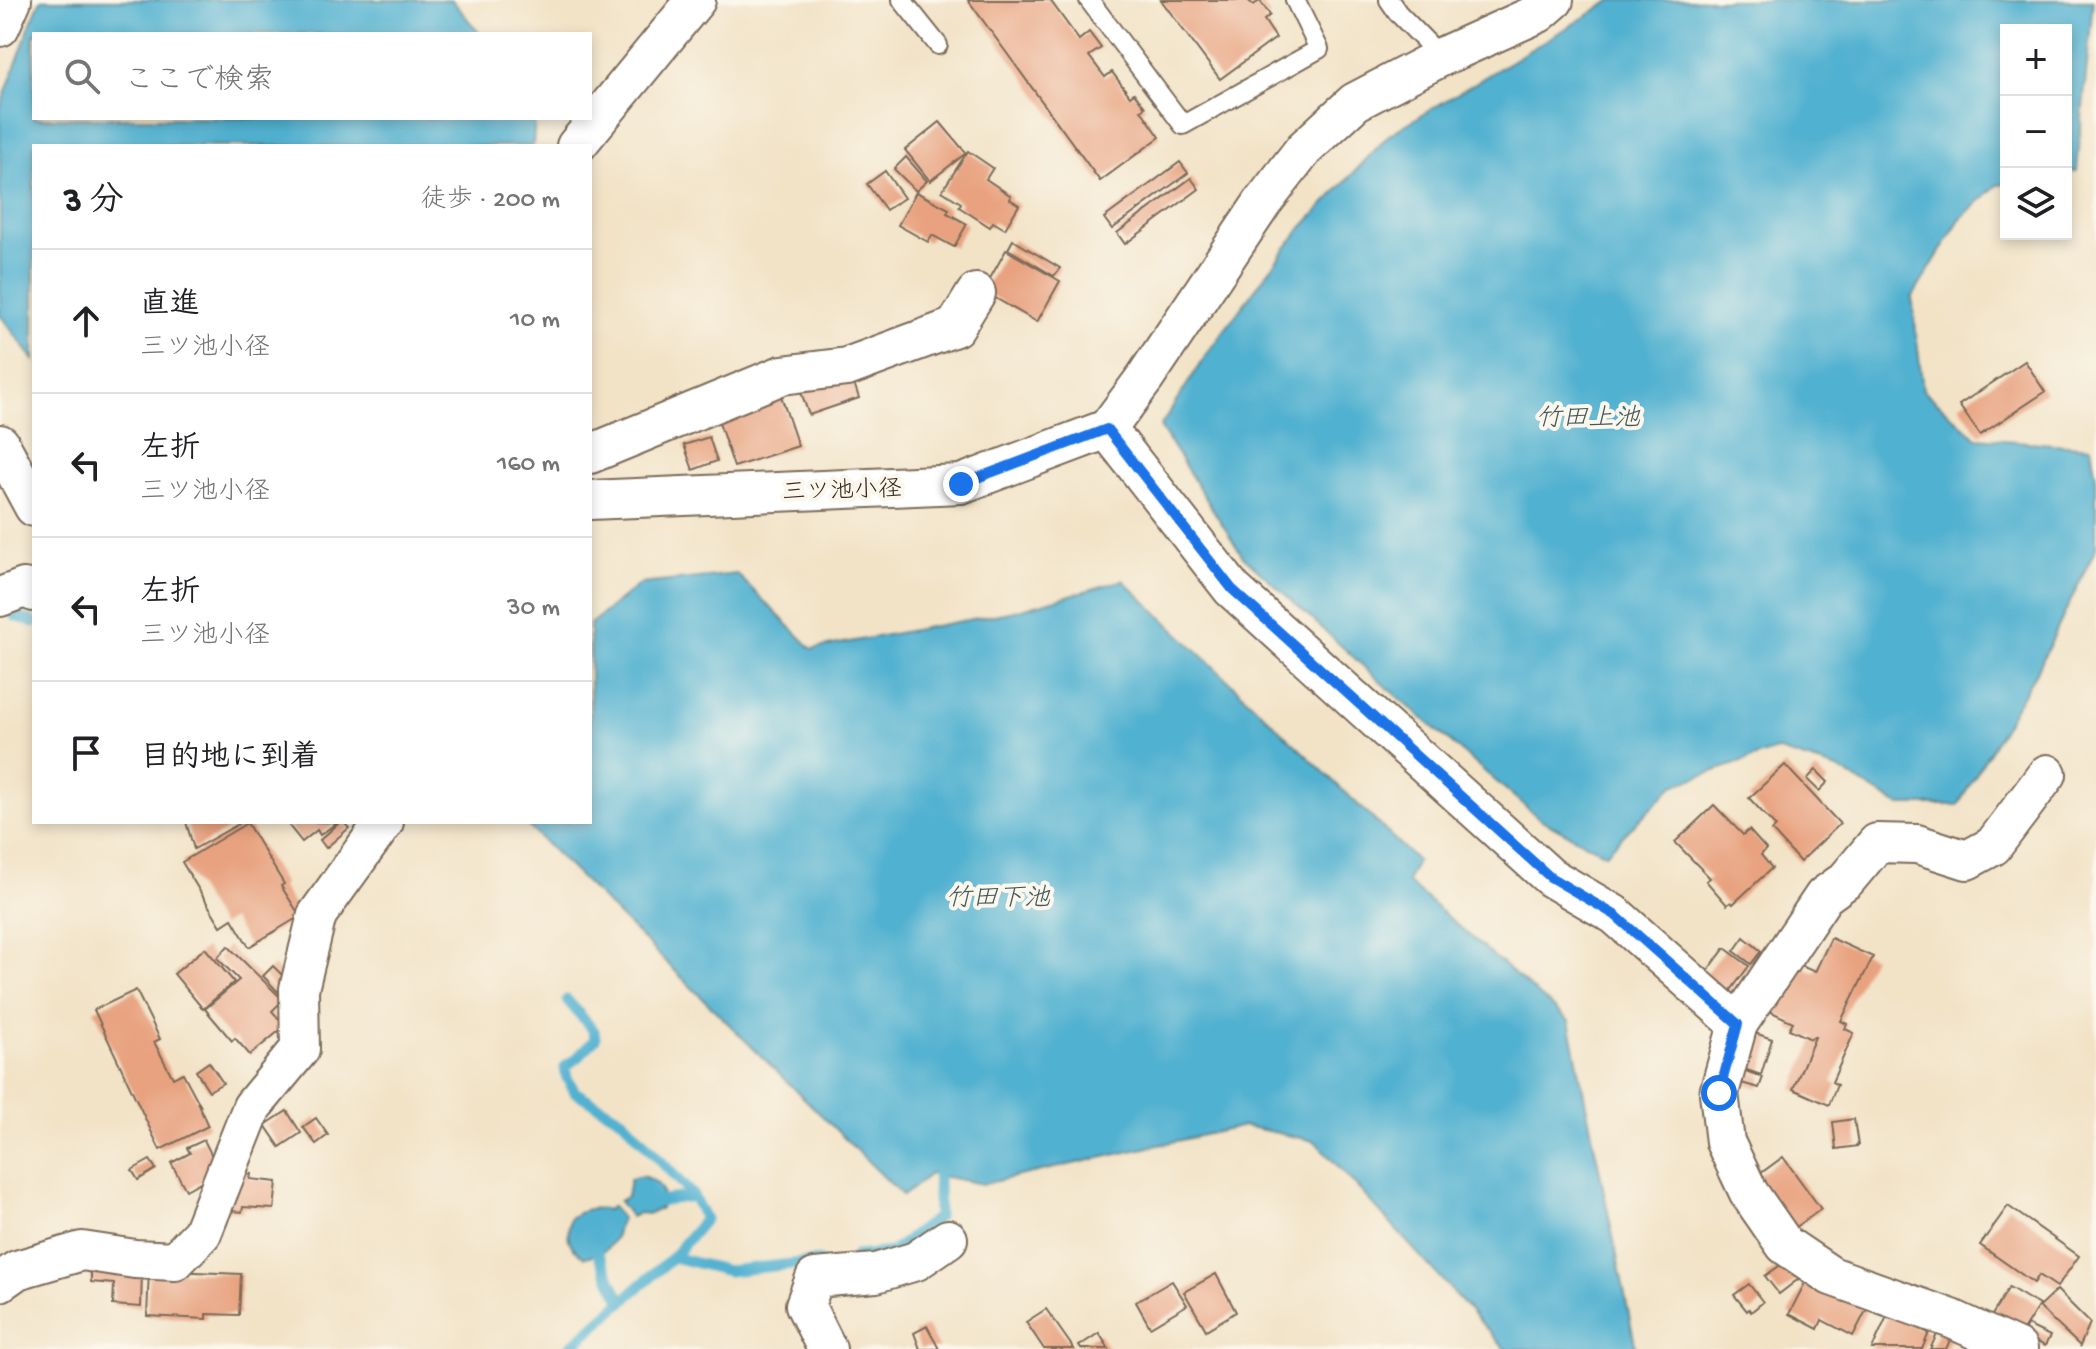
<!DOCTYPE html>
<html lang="ja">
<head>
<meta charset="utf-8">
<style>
	body { margin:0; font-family:"Gochi Hand","Klee One",sans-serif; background:#f2f2f2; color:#202124 }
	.controls { position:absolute; right:24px; top:24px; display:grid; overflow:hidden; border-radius:0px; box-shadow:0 4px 12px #0003 }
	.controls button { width:72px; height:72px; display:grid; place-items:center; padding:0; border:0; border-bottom:2px solid #e0e0e0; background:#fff; color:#202124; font:40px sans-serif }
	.stop { position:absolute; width:24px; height:24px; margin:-18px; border:6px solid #1a73e8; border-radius:50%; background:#fff }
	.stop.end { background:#1a73e8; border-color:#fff; box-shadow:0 2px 8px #0008 }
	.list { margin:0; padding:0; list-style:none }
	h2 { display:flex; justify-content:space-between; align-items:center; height:104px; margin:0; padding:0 32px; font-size:34px }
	h2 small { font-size:26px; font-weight:400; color:#757577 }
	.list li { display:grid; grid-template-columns:52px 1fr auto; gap:24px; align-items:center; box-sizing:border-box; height:144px; padding:0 32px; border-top:2px solid #e0e0e0 }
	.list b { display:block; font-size:30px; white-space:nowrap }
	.list p { margin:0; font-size:26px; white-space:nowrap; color:#757577 }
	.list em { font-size:26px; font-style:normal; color:#757577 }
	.icon { flex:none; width:44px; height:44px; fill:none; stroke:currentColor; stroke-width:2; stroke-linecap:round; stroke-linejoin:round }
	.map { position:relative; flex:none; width:2096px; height:1349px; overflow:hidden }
	.search { position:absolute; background:#fff; box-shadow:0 4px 12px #0003; left:32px; top:32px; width:560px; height:88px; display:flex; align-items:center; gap:20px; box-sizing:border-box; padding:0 28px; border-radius:0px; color:#757577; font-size:30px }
	.panel { position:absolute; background:#fff; box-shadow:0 4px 12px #0003; left:32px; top:144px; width:560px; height:680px; border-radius:0px }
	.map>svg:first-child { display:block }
	.water { fill:#51b1d0; stroke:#466e77; stroke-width:2 }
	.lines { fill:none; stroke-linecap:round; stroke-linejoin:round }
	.stream { stroke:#51b1d0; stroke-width:11 }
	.building { fill:#e8a27f }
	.service-casing { stroke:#7b6b59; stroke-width:22 }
	.minor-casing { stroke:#7b6b59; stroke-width:42 }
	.service { stroke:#fff; stroke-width:18 }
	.minor { stroke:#fff; stroke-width:38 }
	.route { stroke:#1a73e8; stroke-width:10 }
	.labels { text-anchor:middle; stroke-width:8; stroke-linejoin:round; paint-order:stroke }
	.street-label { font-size:24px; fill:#3b2a1e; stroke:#fbf7ec }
	.water-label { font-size:26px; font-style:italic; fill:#43595c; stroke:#fbf7ec }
</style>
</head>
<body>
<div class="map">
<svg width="2096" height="1349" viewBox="0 0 2096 1349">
	<rect width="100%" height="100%" fill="#fbf7ec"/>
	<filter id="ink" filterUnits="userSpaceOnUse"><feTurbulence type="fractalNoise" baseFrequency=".0125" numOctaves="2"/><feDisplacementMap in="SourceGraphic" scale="16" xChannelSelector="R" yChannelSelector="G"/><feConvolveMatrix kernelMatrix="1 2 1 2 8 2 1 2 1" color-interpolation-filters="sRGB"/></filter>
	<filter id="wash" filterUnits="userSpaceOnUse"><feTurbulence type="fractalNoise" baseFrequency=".006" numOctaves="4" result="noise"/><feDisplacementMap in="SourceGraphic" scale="32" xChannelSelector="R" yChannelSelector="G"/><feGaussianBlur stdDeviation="1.8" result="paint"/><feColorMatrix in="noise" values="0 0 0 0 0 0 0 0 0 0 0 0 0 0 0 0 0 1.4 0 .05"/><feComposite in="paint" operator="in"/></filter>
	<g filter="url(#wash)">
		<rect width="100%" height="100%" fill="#f2e3c7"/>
		<g class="water">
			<path d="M41 0H452L480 34H34V118H535L533 146H34V360L0 315V108L32 20Z"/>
			<path d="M1613 0H2093L2077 171 2066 173V30H2006V184L1997 185 1960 219 1912 298 1923 390 1977 438 2091 447 2096 479V548L2039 667 1958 805H1899L1838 769 1776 750 1674 785 1605 854 1540 819 1385 686 1242 555 1160 427 1208 352 1298 232 1390 134Z"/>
			<path d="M737 574 812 649 1015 611 1123 580 1417 861 1407 882 1569 1021 1636 1349H1505L1315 1141 1244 1126 983 1184 930 1174 903 1196 524 822H590V624L640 584Z"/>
			<path d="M642 1176C660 1182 666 1189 661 1208L649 1214 639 1213 631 1217 619 1201 627 1197 630 1179Z"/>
			<path d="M612 1206 622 1219C617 1226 618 1232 614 1239 608 1251 596 1256 584 1257 567 1245 566 1237 570 1218 585 1208 590 1207 608 1210Z"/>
		</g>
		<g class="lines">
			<g class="stream">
				<path d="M15 616 34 622"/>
				<path d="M567 1000 594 1031 595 1039 578 1057 565 1067 567 1078 575 1092 623 1120 693 1196 705 1219 673 1257"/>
				<path d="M652 1202 693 1196"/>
				<path d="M592 1242 622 1302"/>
				<path d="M856 1256 892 1252 938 1217V1164"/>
				<path d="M568 1349 673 1257 728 1271 819 1261"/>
			</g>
		</g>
		<g id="blocks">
			<g class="building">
				<path d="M968 0H1050L1079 40 1089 32 1101 48 1089 56 1105 77 1112 72 1130 96 1134 93 1145 107 1141 110 1160 137 1100 181Z"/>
				<path d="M1161 0H1248L1253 5 1260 1 1270 15 1264 20 1276 38 1220 79Z"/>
				<path d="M940 122 966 153 930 181 905 150Z"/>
				<path d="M968 151 993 168 986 179 1011 196 1010 199 1019 205 1005 229 993 222 990 227 959 207 961 203 942 191Z"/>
				<path d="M906 157 927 181 916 191 894 169Z"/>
				<path d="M1180 162 1188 173 1112 229 1104 218Z"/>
				<path d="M885 171 904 198 886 210 867 184Z"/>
				<path d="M1191 178 1199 189 1125 244 1117 233Z"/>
				<path d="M916 192 949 209 947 213 967 224 954 247 932 235 928 242 898 225Z"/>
				<path d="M1013 240 1060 268 1054 276 1008 249Z"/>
				<path d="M1006 250 1060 281 1037 322 983 291Z"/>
				<path d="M2025 361 2045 392 1980 435 1959 405Z"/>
				<path d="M849 368 859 398 809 415 799 386Z"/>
				<path d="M779 390 798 446 734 467 715 411Z"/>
				<path d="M709 437 717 461 693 470 684 445Z"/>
				<path d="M1785 765 1840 824 1800 862 1772 831 1776 827 1749 798Z"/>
				<path d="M1816 770 1828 782 1819 791 1807 779Z"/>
				<path d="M1714 805 1743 835 1749 830 1766 849 1761 855 1772 868 1733 904 1731 902 1727 905 1706 881 1710 878 1675 842Z"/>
				<path d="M186 822H242L194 849Z"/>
				<path d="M286 822H338L320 835 317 830 302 842Z"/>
				<path d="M340 822H343L349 828 326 848 320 840Z"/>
				<path d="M247 823 284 884 281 886 300 916 249 947 232 919 221 926 182 862Z"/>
				<path d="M1744 937 1761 951 1751 964 1734 951Z"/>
				<path d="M1831 938 1873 957 1841 1021 1847 1024 1845 1029 1854 1033 1832 1082 1837 1085 1829 1105 1793 1089 1815 1037H1812L1811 1039 1789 1029 1793 1022 1767 1010 1790 961 1815 972Z"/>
				<path d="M228 946 283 1000 272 1011 285 1026 250 1055 235 1038 232 1041 205 1009 239 980 217 958Z"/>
				<path d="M205 948 234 982 203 1009 174 974Z"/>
				<path d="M1725 948 1749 966 1722 1002 1698 984Z"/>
				<path d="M273 966 292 985 281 995 263 976Z"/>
				<path d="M136 990 160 1039 154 1042 173 1078 183 1073 200 1105 198 1104 208 1126 160 1150 94 1010Z"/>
				<path d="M1752 1032 1772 1039 1761 1075 1741 1068Z"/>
				<path d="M209 1062 223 1083 209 1091 196 1071Z"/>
				<path d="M1742 1070 1763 1077 1759 1088 1738 1082Z"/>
				<path d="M287 1111 301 1133 280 1147 265 1125Z"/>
				<path d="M316 1118 328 1135 316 1144 303 1127Z"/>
				<path d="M1854 1119 1858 1146 1836 1149 1833 1122Z"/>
				<path d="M204 1140 212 1156 202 1181 186 1190 171 1163 190 1153 187 1148Z"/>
				<path d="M1783 1157 1821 1209 1795 1228 1757 1176Z"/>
				<path d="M150 1160 156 1169 138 1180 132 1170Z"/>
				<path d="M227 1172 251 1174 250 1179 277 1182 274 1209 243 1207 242 1212 223 1210Z"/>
				<path d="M2008 1206 2079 1256 2057 1287 2039 1275 2034 1283 1980 1245Z"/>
				<path d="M1789 1259 1801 1277 1779 1294 1765 1276Z"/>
				<path d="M91 1268 142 1270 141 1307 113 1305 114 1284 91 1282Z"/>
				<path d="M149 1270 241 1274 239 1315 206 1314V1319L147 1316Z"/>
				<path d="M1810 1273 1870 1303 1853 1336 1822 1320 1818 1329 1789 1314Z"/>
				<path d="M1216 1274 1236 1312 1206 1330 1184 1292Z"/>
				<path d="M1172 1281 1187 1305 1150 1327 1136 1302Z"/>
				<path d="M1749 1284 1763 1302 1751 1312 1749 1309 1747 1311 1734 1295Z"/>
				<path d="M2009 1287 2039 1305 2020 1335 1991 1317Z"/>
				<path d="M2057 1290 2090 1323 2080 1346 2039 1307Z"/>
				<path d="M1046 1309 1074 1349H1044L1026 1322Z"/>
				<path d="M1888 1314 1929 1333 1922 1349H1872Z"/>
				<path d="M2027 1325 2050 1336 2045 1346 2023 1335Z"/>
				<path d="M927 1326 939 1349H920L914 1333Z"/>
				<path d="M1939 1330 1952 1336 1946 1349H1930Z"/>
				<path d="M1099 1333 1109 1349H1081L1079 1346Z"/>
			</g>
		</g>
	</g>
	<g filter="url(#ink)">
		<use href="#blocks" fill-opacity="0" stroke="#7b6b59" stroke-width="2"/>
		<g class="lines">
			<g class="service-casing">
				<g id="service">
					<path d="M902 0 938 45"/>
					<path d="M1089 0 1183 125 1319 49 1295 0"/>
					<path d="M1389 0 1398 13 1441 57"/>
				</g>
			</g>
			<g class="minor-casing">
				<g id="minor">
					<path d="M0 27 12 0"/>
					<path d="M576 146 696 0"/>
					<path d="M1107 429 1232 589 1550 877 1615 915 1738 1024 1719 1093 1725 1142 1749 1193 1785 1245 1831 1276 1952 1319 2018 1349"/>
					<path d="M1107 429 1145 378 1263 202 1304 149 1355 102 1441 57 1539 13 1554 0"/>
					<path d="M0 444 34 507"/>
					<path d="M590 454 782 375 847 367 955 327 976 293"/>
					<path d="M590 500 961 484 1107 429"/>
					<path d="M0 597 24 588 34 592"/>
					<path d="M1738 1024 1824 896 1846 880 1877 843 1917 844 1967 860 1993 846 2047 774"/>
					<path d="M0 1282 17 1270 82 1251 135 1259 175 1261 202 1233 252 1107 300 1049 299 989 317 915 384 822"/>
					<path d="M827 1349 805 1305 815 1278 876 1273 916 1261 948 1239"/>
				</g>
			</g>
			<use href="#service" class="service"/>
			<use href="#minor" class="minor"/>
		</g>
	</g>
	<g class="lines" filter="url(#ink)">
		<path class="route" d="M961 484 1107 429 1232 589 1550 877 1615 915 1738 1024 1719 1093"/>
	</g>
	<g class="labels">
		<g class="street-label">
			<text transform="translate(842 489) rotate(-2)" y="8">三ツ池小径</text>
		</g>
		<g class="water-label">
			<text x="1588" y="425">竹田上池</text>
			<text x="998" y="905">竹田下池</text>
		</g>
	</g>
</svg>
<div class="controls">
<button>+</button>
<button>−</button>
<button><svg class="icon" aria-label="layers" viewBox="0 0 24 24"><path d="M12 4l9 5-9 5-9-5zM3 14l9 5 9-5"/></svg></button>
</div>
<div class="stop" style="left:1719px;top:1093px"></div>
<div class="stop end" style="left:961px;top:484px"></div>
<div class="search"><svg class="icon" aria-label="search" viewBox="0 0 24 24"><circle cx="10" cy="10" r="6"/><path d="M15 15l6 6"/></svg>ここで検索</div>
<section class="panel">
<h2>3 分<small>徒歩 · 200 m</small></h2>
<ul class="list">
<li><svg class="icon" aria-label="ahead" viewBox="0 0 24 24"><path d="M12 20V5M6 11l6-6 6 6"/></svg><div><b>直進</b><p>三ツ池小径</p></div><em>10 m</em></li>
<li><svg class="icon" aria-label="left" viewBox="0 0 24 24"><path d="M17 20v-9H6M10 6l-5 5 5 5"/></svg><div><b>左折</b><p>三ツ池小径</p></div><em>160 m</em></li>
<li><svg class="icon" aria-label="left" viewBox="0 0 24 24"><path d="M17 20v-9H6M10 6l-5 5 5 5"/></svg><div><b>左折</b><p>三ツ池小径</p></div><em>30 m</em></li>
<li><svg class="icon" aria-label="arrive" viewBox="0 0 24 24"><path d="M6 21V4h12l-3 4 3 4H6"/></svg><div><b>目的地に到着</b></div></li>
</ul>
</section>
</div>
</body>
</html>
